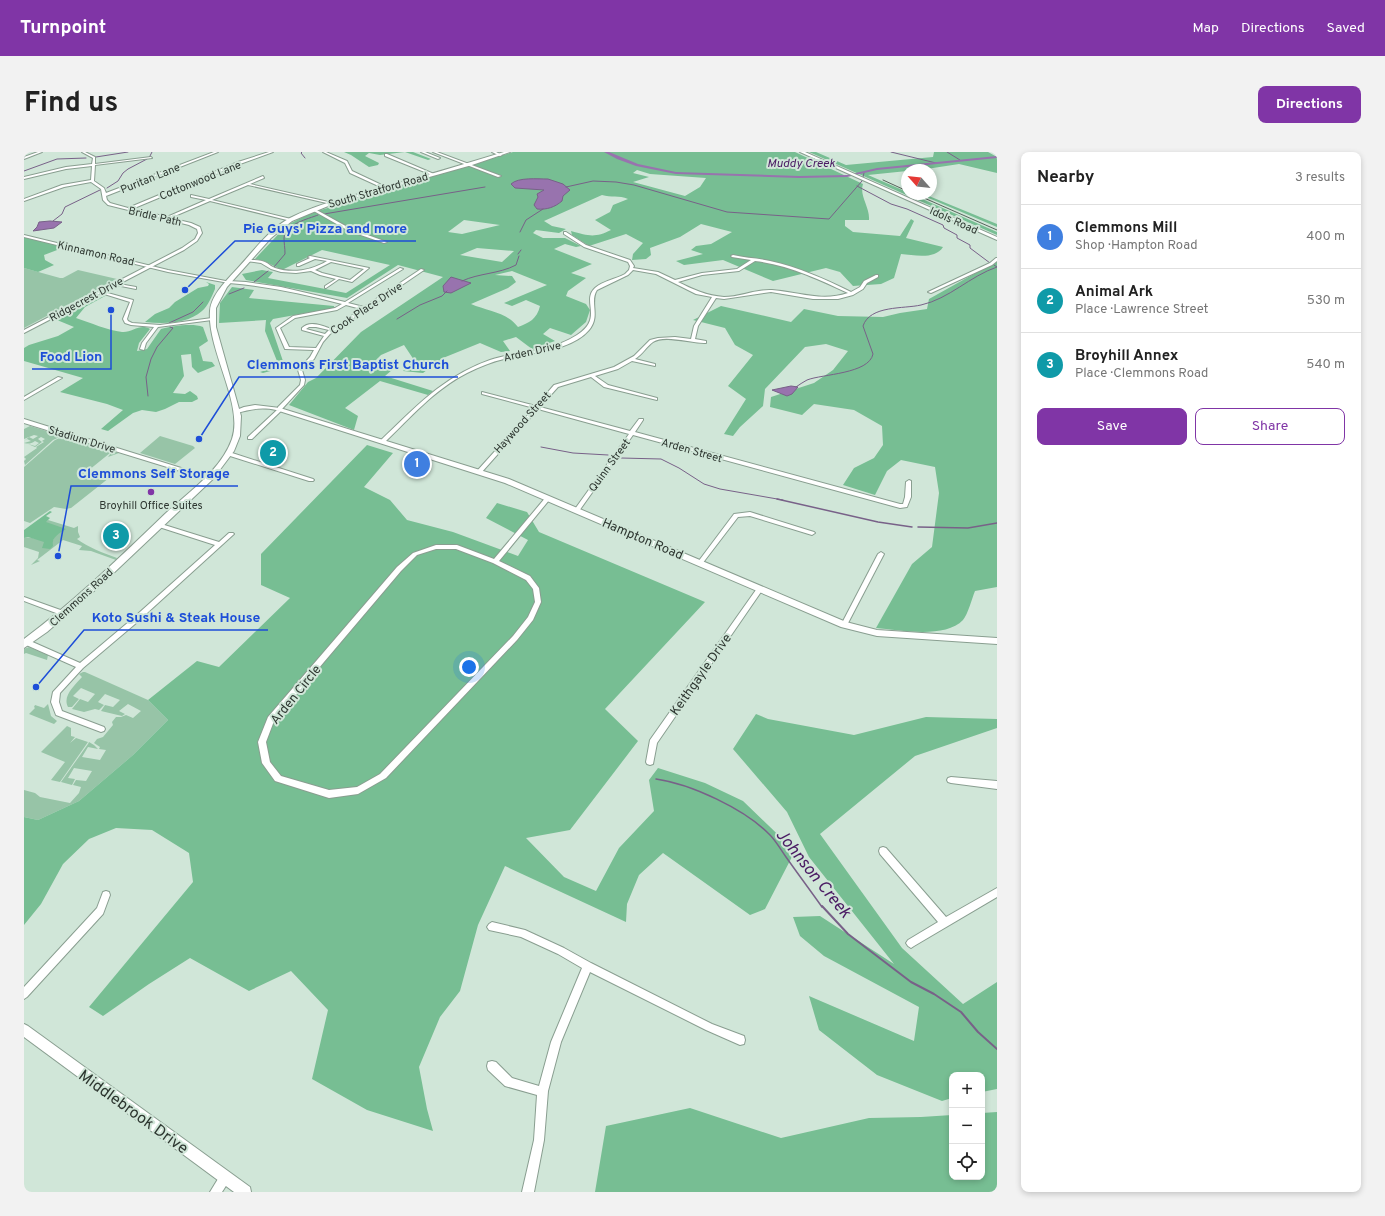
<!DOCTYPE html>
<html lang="en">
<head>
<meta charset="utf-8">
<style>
	body { margin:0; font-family:Overpass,sans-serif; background:#f2f2f2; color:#222 }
	.controls { position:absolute; right:12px; bottom:12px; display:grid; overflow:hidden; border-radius:8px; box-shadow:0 2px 6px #0003 }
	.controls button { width:36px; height:36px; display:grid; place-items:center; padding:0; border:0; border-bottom:1px solid #e0e0e0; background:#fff; color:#222; font:20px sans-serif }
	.compass { position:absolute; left:877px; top:12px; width:36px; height:36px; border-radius:50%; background:#fff; box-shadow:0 2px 6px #0003; rotate:297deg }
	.you { position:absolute; left:445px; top:515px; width:14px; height:14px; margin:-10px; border:3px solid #fff; border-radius:50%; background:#1a73e8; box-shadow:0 0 0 6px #1a73e833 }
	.badge { display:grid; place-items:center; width:26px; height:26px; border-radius:50%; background:#8035a6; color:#fff; font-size:13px; font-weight:700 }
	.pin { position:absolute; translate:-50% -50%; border:2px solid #fff; box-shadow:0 1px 4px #0006 }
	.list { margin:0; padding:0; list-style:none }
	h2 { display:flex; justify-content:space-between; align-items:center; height:52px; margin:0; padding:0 16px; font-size:17px }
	h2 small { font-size:13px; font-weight:400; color:#767676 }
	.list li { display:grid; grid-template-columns:26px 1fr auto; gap:12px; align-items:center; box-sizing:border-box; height:64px; padding:0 16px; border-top:1px solid #e0e0e0 }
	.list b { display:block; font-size:15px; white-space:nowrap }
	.list p { margin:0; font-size:13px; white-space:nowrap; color:#767676 }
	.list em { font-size:13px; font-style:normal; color:#767676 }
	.actions { display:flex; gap:8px; padding:12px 16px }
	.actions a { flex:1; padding:9px 0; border:1px solid #8035a6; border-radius:8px; text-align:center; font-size:14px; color:#8035a6 }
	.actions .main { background:#8035a6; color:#fff }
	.icon { flex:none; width:22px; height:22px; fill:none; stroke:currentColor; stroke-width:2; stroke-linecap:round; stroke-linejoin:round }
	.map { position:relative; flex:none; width:973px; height:1040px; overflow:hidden; border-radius:8px }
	header { display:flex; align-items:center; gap:24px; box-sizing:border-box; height:56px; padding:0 20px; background:#8035a6; color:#fff }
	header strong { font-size:19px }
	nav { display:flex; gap:22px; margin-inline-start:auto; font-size:14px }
	.intro { display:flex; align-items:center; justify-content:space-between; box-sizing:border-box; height:96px; padding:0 24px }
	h1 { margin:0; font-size:28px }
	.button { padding:10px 18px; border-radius:8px; background:#8035a6; color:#fff; font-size:14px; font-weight:700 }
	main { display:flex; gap:24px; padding:0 24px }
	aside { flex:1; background:#fff; border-radius:8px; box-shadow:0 2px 6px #0003 }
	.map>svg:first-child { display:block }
	.green { fill:#97c4a7 }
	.forest { fill:#77be93; fill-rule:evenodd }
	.water { fill:#9873ae; stroke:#786188 }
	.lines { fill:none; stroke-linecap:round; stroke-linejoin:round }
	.stream-far2 { stroke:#786188; stroke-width:1 }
	.stream-far1 { stroke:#786188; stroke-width:1.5 }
	.stream { stroke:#786188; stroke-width:2 }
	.river { fill:#9873ae; fill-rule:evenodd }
	.minor-casing { stroke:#899e90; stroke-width:2 }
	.tertiary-casing { stroke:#899e90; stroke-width:2 }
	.secondary-casing { stroke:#899e90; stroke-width:2 }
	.primary-casing { stroke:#899e90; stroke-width:2 }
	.minor { fill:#fff; fill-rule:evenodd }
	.tertiary { fill:#fff; fill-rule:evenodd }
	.secondary { fill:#fff; fill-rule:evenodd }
	.primary { fill:#fff; fill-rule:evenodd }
	.rail { stroke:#57635b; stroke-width:1 }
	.poi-dot { fill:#8035a6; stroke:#d0e6d8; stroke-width:1.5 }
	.labels { text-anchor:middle; stroke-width:4; stroke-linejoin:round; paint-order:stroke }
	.far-street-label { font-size:11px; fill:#2e3731; stroke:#d0e6d8 }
	.far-poi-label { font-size:11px; fill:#2e3731; stroke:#d0e6d8 }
	.far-water-label { font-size:12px; font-style:italic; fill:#4a1a63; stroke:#d0e6d8 }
	.street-label { font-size:13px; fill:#2e3731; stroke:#d0e6d8 }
	.near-street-label { font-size:16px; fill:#2e3731; stroke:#d0e6d8 }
	.near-water-label { font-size:17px; font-style:italic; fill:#4a1a63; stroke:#d0e6d8 }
	.leader { fill:none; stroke:#1d4ed8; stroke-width:1.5 }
	.callout-dot { fill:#1d4ed8; stroke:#d0e6d8; stroke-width:1.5 }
	.callout-label { font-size:14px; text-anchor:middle; font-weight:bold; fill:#1d4ed8; stroke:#d0e6d8; stroke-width:4; stroke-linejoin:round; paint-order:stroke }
</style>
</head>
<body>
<header>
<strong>Turnpoint</strong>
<nav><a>Map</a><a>Directions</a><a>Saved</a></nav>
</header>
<div class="intro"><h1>Find us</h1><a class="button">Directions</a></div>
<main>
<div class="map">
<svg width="973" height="1040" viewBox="0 0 973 1040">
	<rect width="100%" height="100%" fill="#d0e6d8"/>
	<g class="green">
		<path d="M0 116 36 126H39L54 118 93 127 0 176Z"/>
		<path d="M6 274 29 281 25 283 27 284 31 282 95 301 84 305 87 301 86 299 36 285 29 288 1 313 0 309 2 307 0 305 13 296 12 295 20 290 18 289 21 287 17 285 14 287 18 290 11 295 4 292 11 294 15 291 11 289C7 292 4 292 0 291L7 289 3 287 0 289 5 285 9 287 14 284 10 283 0 287V277Z"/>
		<path d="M136 284 169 294 171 296 151 312 116 301Z"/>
		<path d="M38 285 85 300 86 301 65 318 85 326 47 356 42 357 30 355 6 371 0 369V315L31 288Z"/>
		<path d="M24 368 50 376 54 374V380L56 385 53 387C64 395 79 401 93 406L92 408 67 399 55 398 58 394 39 388 13 408 16 409 7 413 14 406 15 400 0 395V386C9 384 18 390 28 390L30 386 21 370Z"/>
		<path d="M5 495 24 503 23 508 2 501 0 502V497Z"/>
		<path d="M59 520H61L124 548 144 568 109 603 55 649 14 668 0 665V638L11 641 16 645 46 651 55 641 57 635 49 633 52 628 62 629 68 619 50 616 44 626 51 627 48 633 37 630 64 592 65 590 70 593 74 597 64 595 58 605 76 608 82 598 75 597 76 595 70 591 73 587 79 585 89 573 88 570 92 565H97L102 563 109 566 117 559 104 552 95 559 101 562 98 564 77 559 81 553 89 555 96 548 81 542 74 550 80 553 75 558 71 557 60 560 48 557 56 547 64 550 71 542 57 536 49 544 55 547 48 555H44C38 544 51 533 58 525L55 522Z"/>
		<path d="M24 552 27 564 33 569 30 572 5 562 11 556 10 555 11 553 20 556Z"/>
		<path d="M43 574 47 576V584L51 585 46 591 52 586 64 590 36 630 27 628 41 610 17 600Z"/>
	</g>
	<g class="forest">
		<path d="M320 0H389L407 7 404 8 381 0 356 3 345 1 341 4 355 11 354 13 345 15 327 3Z"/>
		<path d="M489 0H771L839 32C835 44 846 55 845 68H821V74L829 80 876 84 887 67 890 69 882 86 919 95C911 108 890 103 877 102L870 126 857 132 829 134 816 120 802 116 749 129 699 108 660 113 652 109 679 102 667 98 672 94 687 92 708 80 677 72 656 85 626 96 627 103 622 107 608 108 609 102 619 91 602 82 565 94 548 83 547 79C565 84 571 86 587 78L571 68 586 60 589 53 604 47C595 43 587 46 578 43L520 69 528 74 542 77 535 81 512 78 509 81 519 86H541L557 94 552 95 541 92 530 97 568 112 547 121 562 126 544 139 542 144 562 152 566 158 562 170 547 183 526 176 519 182 531 189 508 197 492 185 479 189 486 199 477 200 456 191 419 206 399 221 379 219 390 208 380 193 357 203 349 211 368 218 361 224 409 239 404 243 356 229 321 256 334 264 330 278 265 253 284 230 292 226 337 180 419 125 374 113 323 146 222 128 218 122 238 118 249 120 244 126 322 141 366 113 298 98 258 118 240 109 231 107 263 73 287 61ZM613 18 626 22 682 26 676 35 661 44 609 30 625 25 609 21ZM440 68 476 73 438 82 424 80ZM453 96 490 99 478 110 436 103ZM488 119 523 133 480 151 488 154 502 148 516 154C513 167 505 171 494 175 483 160 463 159 447 152L484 136 492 130 488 124 471 123Z"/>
		<path d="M785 0H792L822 13 909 5 910 0H964L973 5V21L935 12 896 18H883V19L844 23 883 40V42H887L973 80V83Z"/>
		<path d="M895 42H900L973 72V75Z"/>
		<path d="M0 85 41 95 20 103 21 108 30 113 14 120 0 116Z"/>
		<path d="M973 109V435L951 439C948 446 944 462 939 468 921 487 876 478 852 476L888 412 908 395 915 341 911 315 877 308 863 319 851 343 819 333 830 316 850 306 859 293 858 274 830 258 790 252 778 263 746 255 747 245 790 231 809 218 824 199 802 192 781 195 741 237 739 254 716 275 709 284 700 282 722 247 704 234 729 203 711 193 701 176 669 168 697 154 767 170 780 157 814 164 859 165 876 161 903 157 905 147Z"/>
		<path d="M182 130 191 133V137C188 144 184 154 178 159 163 172 140 172 121 170L131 162 145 156 151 150 174 136 184 134 185 132Z"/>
		<path d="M208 135 230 138 225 146 310 154V156L249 167 246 171 261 215 239 221 236 220 255 214 241 179 242 168 195 171 196 151Z"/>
		<path d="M80 144H81L61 155 52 166C67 171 83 178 98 180 108 181 116 171 126 177L115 191 113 199 123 197 137 177C148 174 169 171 179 175L184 189 175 195 179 209 188 210 191 214 174 221 168 215 167 202 157 203 160 224 149 241 161 242 166 239 173 244 174 247 168 250H155L141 257 132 260 118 258 109 261 84 279 77 277 99 258 83 252 36 240 59 226 0 209V196L5 193 34 184 50 175 33 168Z"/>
		<path d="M343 293 369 301 340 335 366 348 383 368 429 380 494 404 504 388 462 366 473 351 503 360 515 380 681 450 581 557 614 589 546 678 502 686 540 725 572 739 595 696 630 659 625 628 634 616 681 631 719 649 771 699 741 757 726 763 639 701 615 723 603 752 602 770 481 714 454 773 436 839 416 865 395 915 403 957 409 979 343 958 288 927 304 858 267 819 225 839 166 806 125 832 79 864 65 855 169 730 165 701 128 678 92 676 65 687 39 712 17 752 0 773V665L14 668 55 649 109 603 144 568 124 548 173 509 195 515 266 446 237 433V402Z"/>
		<path d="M26 359 28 360 22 364 26 366 22 370 42 377C36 381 27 385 29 394L26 397 18 396 20 390 4 385 0 386V378Z"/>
		<path d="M732 562 744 567 830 583 902 565 973 567V576L891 604 796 682 878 796 939 852 973 830V937L958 940V923H928V946L918 949 853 923 795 878 785 844 890 889 895 855 800 804 776 784 769 765 796 764 870 812 785 705 763 660 709 597Z"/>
		<path d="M666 956 757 986 845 966 897 965 928 963V1025H958V961L973 960V1040H571L582 974Z"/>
	</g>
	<g class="water">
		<path d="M524 27 539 32 546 38 539 44 538 49C531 55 523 58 513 57L510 53 514 45 513 42 520 38 491 36 487 32C494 25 514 27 524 27Z"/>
		<path d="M26 69 38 70 30 76 9 79 13 75 15 70Z"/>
		<path d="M427 125 447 131 427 141 420 140 419 134Z"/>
		<path d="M767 234 774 235 768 242 763 244 748 238Z"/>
	</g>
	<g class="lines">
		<g class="stream-far2">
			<path d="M278 0 277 1 281 6"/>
			<path d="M867 0 912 11"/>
			<path d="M923 0 936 8"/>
			<path d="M72 5 104 0"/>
			<path d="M125 6 128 0"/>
			<path d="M0 19 33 7 62 6"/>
			<path d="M833 34 867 52 883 57 919 73 920 76 933 83V86L946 93V96L966 111"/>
			<path d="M542 35 569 29 592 30 610 33 703 60 805 67 838 29 840 21"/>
			<path d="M83 36 94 29 99 21 104 17 123 7"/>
			<path d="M300 62 461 35"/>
			<path d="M29 69 38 62 41 55 76 38"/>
			<path d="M496 80 502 68 519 57"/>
			<path d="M494 102 497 98"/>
			<path d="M970 113 973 115"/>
			<path d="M250 115 261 102C261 96 260 91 260 86 261 72 284 67 294 63"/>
			<path d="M438 129C455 121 475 122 492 113L495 104"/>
			<path d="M230 130 244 119"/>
			<path d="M205 142 220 136"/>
			<path d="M373 167 396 153 418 144 423 139"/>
			<path d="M145 171 169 160 179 150"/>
			<path d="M772 235C775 233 779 230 783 228 798 222 845 222 849 202L839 174C846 153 880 157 897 153 925 147 946 124 973 115"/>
			<path d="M124 244 122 225 127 207 133 195 149 176 146 175"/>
			<path d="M517 295 549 301 584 303"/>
			<path d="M597 306 637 307 655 316 680 332 696 337 759 348"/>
		</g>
		<g class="stream-far1">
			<path d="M753 347 854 370 888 375"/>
			<path d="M894 375 944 376 973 371"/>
			<path d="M632 627C667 632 721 657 746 683 752 689 757 698 762 705 774 722 786 738 798 755"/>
		</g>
		<path class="stream" d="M798 754 824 782 887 830 910 842 937 860 954 880 973 897"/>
		<path class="river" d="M580 0H585L614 12 652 20 775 24 823 23 853 16 973 4V6L853 18 823 25 775 26 652 22 612 14 593 7Z"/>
		<g class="minor-casing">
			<g id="minor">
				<path d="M14 0H18L0 7V5Z"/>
				<path d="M58 0H61L71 5V12L127 5 128 6 71 13 70 29 80 36 82 41 190 0H194L82 44 83 48 86 51 104 56 214 10 245 0H249L216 12 108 57 143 65 182 48 167 45V43L185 47 239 24 240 26 226 32 309 51 307 52 224 33 188 48 267 67V69L186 49 146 66 167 71 176 75 178 81 173 89 160 98 95 132 112 135V137L92 133 80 140 109 148 103 167 104 169 108 171 136 173 188 166 190 167 188 168 134 175 122 191 120 198 116 197 118 191 130 175 107 173 101 171 99 167 106 150 77 141 0 181V178L158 96 171 87 174 81 173 77 165 73 84 53 79 48 77 37 67 30 40 35 0 49V47L38 33 67 28 68 14 42 17 0 27V25L42 15 68 12 69 6Z"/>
				<path d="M299 0H302L323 9 328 19 364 36 361 37 326 21 321 11Z"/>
				<path d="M397 0H401L416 6 414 7Z"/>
				<path d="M409 0H413L477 24 474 25Z"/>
				<path d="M468 0H472L478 3 476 4Z"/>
				<path d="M361 2H363L410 22 408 23 361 4Z"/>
				<path d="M289 56 327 77 363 90 360 91 325 79 288 58Z"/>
				<path d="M540 80H542L562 93 606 108 610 114 609 116 634 120 651 128 678 121 713 117 727 108 708 105 707 104 709 103C721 106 734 106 746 109 774 115 801 127 827 140L836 135 840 129 852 123H854V125L843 131 839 137 829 143 814 147H789L747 140 700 147 692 146 674 174 671 187 682 189V191C668 192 641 182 629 190 622 195 618 203 611 207L631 212V214L608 209 594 217 571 224 584 233 633 246V248L580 235 567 225 534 235 516 255 606 279 615 267H619V268L611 280 876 352H879L881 345 882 330 885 328 887 329V345L883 355 876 356 609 283 555 359H551V357L605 282 514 257 457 321H453V319L510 256 458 242V240L512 254 530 233 590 215 610 204 626 188 634 186 651 185 667 187 670 174 688 145 672 142 632 122 609 118 604 123 573 138C565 150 577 164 565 178 546 200 506 200 480 207 467 210 455 215 443 221 411 237 386 266 360 291H356V289C391 256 418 225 466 208 494 199 527 200 553 183 580 166 557 149 571 136 579 129 592 127 601 122L605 118 606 114 604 110 560 95 540 82ZM731 109C764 113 794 127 824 141 798 150 774 140 748 138 732 137 716 145 700 145 683 144 668 137 654 130L678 123 715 119Z"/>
				<path d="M286 104 345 116 328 130 315 127 302 136H301V134L312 127 296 123 287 119 272 121 257 120 247 117 237 111 222 109C228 107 238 108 243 111 246 113 248 115 251 116 269 122 288 118 303 109L291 107 275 114H273V112L286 106 284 105ZM307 110 340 117 326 128 298 121 291 118Z"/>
				<path d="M972 106H973V109L968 113 907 141 904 140 966 111Z"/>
				<path d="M376 116 379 117 324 151 340 155 397 117 400 118 306 182 299 190 290 207 278 218 281 228 280 233 258 257H254V255L276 233 277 228 274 218 286 205 290 198 261 197 252 176 269 164 311 156 318 152C281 142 243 134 205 131H204V129L222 130 257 135 321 150ZM322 153 337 157 308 177C298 174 286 168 278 176V178L300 184 292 196 265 195 256 176 271 166 313 158ZM285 175H292L305 178 301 182 282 177Z"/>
				<path d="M34 225 38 226 0 248V245Z"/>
				<path d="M253 258 257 259 228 287H224V285Z"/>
				<path d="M205 300 289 327 290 328 289 329H285L203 303 202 302Z"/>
				<path d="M524 344 527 346 526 347 475 409 506 424 515 436 517 450 509 468 493 488 362 626 334 642 305 646 251 629 238 611 234 590 244 565 373 415 389 401 412 393H433L470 407 522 345ZM412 397H432L469 411 502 428 509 437 511 450 504 465 489 484 356 622 333 635 305 638 257 624 246 610 242 590 250 569 377 419 393 403Z"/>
				<path d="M726 360 790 380 791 381 788 383 726 364 714 365 678 412H674L673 411 674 410 710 362Z"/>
				<path d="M134 371 195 390 205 381H209L210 382 111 472 59 516 36 541 35 550 38 559 80 575 81 577 80 579 77 580 32 563 27 550 29 540 52 515 0 492V488H4L56 511 107 468 191 393 132 374V372Z"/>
				<path d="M857 400 860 402 823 473 820 475H818L817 473 854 402Z"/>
				<path d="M734 435H736L739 437 633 591 629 612 626 613 623 612 622 610 626 588Z"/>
				<path d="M0 445 42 460 43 462 40 464 0 449Z"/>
				<path d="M927 625 973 629V637L927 631 924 630 923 628 924 626Z"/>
				<path d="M859 695 862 696 922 765 973 736V745L890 794 887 796 884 794 882 791 884 788 914 770 856 702 855 699 856 696Z"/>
				<path d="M82 739 85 740 86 743 79 762 3 845 0 847V835L73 756 79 740Z"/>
				<path d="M468 770 501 778 540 796 567 811 688 872 720 884 721 888 720 892 716 893 682 878 566 820 537 890 524 939 520 988 510 1040H498L510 988 513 943 481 934 464 918 463 914 464 910 468 909 472 910 488 926 515 934 527 890 558 816 534 802 497 785 465 778 463 775 465 772Z"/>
				<path d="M201 1020 205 1022 207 1026 198 1040H186L197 1022Z"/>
			</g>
		</g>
		<g class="tertiary-casing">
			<g id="tertiary">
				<path d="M0 267 186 325 187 326 184 328 182 327 0 271Z"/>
				<path d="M0 872 4 874 226 1035 227 1040H210L0 885Z"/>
			</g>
		</g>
		<g class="secondary-casing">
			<g id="secondary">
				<path d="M776 0H781L973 85V88Z"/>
				<path d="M0 83 144 118 207 130 205 131 144 120 0 85Z"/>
				<path d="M231 253 256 256 485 327 822 470 853 478 973 486V492L853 484 817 475 481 331 252 258C238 255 227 257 213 261L210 259 220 255Z"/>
			</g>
		</g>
		<g class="primary-casing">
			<path id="primary" d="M480 0H486L448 13 309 52 268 69 247 86 203 135 192 156V175L217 264 216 284 210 299 189 327 78 432 23 480 0 496V487C51 449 96 405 142 361 165 340 197 318 208 287 220 252 183 198 186 159 187 143 203 128 213 117 229 100 245 77 266 66 293 52 324 45 354 37 396 25 438 13 480 0Z"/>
		</g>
		<use href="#minor" class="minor"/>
		<use href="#tertiary" class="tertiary"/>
		<use href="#secondary" class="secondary"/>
		<use href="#primary" class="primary"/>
		<g class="rail">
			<path d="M859 28 883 39"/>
			<path d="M891 42 973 78"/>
		</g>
	</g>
	<circle class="poi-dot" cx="127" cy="340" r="4"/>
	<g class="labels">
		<g class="far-street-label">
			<text transform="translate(126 26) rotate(-22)" y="4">Puritan Lane</text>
			<text transform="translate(176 28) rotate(-22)" y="4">Cottonwood Lane</text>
			<text transform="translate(354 38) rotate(-16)" y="4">South Stratford Road</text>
			<text transform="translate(131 64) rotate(13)" y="4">Bridle Path</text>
			<text transform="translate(930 68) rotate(24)" y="4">Idols Road</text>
			<text transform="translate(72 101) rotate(13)" y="4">Kinnamon Road</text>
			<text transform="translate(62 147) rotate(-28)" y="4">Ridgecrest Drive</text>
			<text transform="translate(342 156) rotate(-34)" y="4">Cook Place Drive</text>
			<text transform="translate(508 199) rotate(-13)" y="4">Arden Drive</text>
			<text transform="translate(498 270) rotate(-48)" y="4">Haywood Street</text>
			<text transform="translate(58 287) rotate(17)" y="4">Stadium Drive</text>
			<text transform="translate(668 298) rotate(16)" y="4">Arden Street</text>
			<text transform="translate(585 313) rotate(-54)" y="4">Quinn Street</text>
			<text transform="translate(57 445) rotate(-42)" y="4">Clemmons Road</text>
		</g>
		<g class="far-poi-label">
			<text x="127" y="357">Broyhill Office Suites</text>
		</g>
		<g class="far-water-label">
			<text x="777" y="15">Muddy Creek</text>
		</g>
		<g class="street-label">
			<text transform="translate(619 386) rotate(23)" y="5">Hampton Road</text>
			<text transform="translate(676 522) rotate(-55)" y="5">Keithgayle Drive</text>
			<text transform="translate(271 542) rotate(-51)" y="5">Arden Circle</text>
		</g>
		<g class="near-street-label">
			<text transform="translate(110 959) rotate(36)" y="6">Middlebrook Drive</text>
		</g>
		<g class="near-water-label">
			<text transform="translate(790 721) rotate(51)" y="6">Johnson Creek</text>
		</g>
	</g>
	<path class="leader" d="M161 138L211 89H392M87 158L87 217H8M175 287L215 225H434M34 404L47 334H214M12 535L60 478H244"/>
	<g class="callout-dot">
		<circle cx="161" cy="138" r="4"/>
		<circle cx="87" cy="158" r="4"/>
		<circle cx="175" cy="287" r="4"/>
		<circle cx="34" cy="404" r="4"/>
		<circle cx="12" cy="535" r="4"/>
	</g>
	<g class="callout-label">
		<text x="301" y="81">Pie Guys' Pizza and more</text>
		<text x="47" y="209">Food Lion</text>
		<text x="324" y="217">Clemmons First Baptist Church</text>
		<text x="130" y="326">Clemmons Self Storage</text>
		<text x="152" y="470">Koto Sushi &amp; Steak House</text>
	</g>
</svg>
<div class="controls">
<button>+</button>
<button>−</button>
<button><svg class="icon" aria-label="locate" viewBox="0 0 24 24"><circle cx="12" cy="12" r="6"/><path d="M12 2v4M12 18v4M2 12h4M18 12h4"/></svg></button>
</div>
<svg class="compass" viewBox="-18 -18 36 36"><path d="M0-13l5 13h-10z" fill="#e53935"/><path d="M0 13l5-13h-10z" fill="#767676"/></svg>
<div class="you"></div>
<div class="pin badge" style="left:393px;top:312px;background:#3f7fe0">1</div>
<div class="pin badge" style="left:249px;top:301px;background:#0f9aa8">2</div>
<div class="pin badge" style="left:92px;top:384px;background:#0f9aa8">3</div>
</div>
<aside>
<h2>Nearby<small>3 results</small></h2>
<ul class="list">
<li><span class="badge" style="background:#3f7fe0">1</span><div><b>Clemmons Mill</b><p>Shop · Hampton Road</p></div><em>400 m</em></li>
<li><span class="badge" style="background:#0f9aa8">2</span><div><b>Animal Ark</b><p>Place · Lawrence Street</p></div><em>530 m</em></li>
<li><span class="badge" style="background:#0f9aa8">3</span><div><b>Broyhill Annex</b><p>Place · Clemmons Road</p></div><em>540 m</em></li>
</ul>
<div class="actions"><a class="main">Save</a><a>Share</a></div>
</aside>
</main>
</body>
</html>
